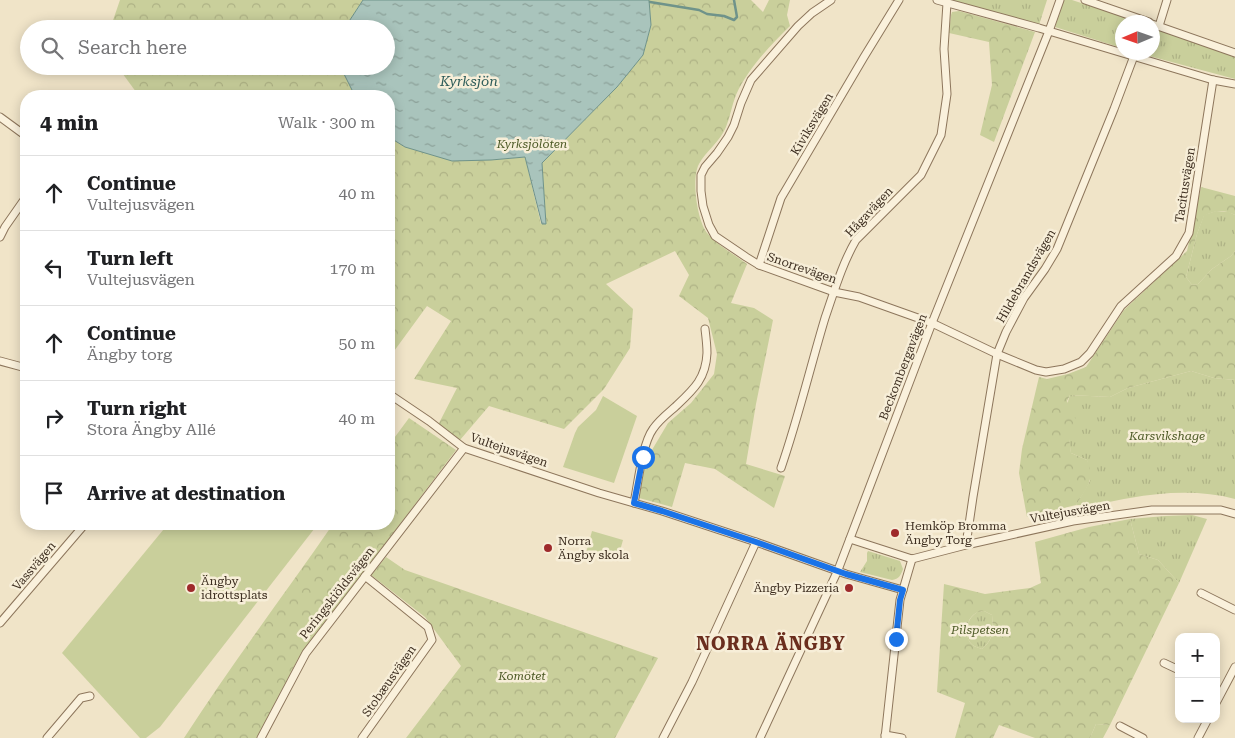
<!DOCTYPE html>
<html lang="en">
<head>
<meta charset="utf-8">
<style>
	body { margin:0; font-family:"Roboto Serif",serif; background:#f6f6f6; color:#202124 }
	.controls { position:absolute; right:15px; bottom:15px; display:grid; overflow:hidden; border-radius:10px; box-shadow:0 2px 12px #0003 }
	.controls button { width:45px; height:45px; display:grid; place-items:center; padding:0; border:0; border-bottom:1px solid #e0e0e0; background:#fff; color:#202124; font:25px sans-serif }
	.compass { position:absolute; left:1115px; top:15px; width:45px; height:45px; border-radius:50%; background:#fff; box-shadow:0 2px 12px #0003; rotate:268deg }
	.stop { position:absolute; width:15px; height:15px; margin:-11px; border:4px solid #1a73e8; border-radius:50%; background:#fff }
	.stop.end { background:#1a73e8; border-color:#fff; box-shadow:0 1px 5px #0008 }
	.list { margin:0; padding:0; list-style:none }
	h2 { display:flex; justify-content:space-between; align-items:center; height:65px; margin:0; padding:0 20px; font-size:21px }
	h2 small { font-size:16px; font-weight:400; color:#757577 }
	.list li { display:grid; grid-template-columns:32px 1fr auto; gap:15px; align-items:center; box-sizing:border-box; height:75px; padding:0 20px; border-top:1px solid #e0e0e0 }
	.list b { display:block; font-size:19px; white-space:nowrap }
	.list p { margin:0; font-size:16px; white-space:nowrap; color:#757577 }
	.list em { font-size:16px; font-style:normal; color:#757577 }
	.icon { flex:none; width:28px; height:28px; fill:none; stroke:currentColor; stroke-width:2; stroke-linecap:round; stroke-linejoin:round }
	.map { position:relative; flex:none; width:1235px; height:738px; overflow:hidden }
	.search { position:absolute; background:#fff; box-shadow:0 2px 12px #0003; left:20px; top:20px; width:375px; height:55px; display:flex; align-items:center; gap:12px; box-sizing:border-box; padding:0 18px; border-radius:28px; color:#757577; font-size:19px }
	.panel { position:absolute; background:#fff; box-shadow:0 2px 12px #0003; left:20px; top:90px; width:375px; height:440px; border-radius:20px }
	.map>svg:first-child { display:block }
	.grass { fill:url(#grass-tufts) }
	.forest { fill:url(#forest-crowns); fill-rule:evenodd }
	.pitch { fill:#c9cf9b }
	.water { fill:url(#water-ripples); stroke:#6f938a }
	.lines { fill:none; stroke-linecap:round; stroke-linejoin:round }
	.stream { stroke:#6f938a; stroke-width:2.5 }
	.minor-casing { stroke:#8d765c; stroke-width:9 }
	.minor { stroke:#faf1dc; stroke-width:7 }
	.route { stroke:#1a73e8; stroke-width:6 }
	.poi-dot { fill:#9e2a2b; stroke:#f7eed8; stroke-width:2 }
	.labels { text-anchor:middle; stroke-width:5; stroke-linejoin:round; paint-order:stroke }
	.street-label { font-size:12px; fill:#3d2e20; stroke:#f7eed8 }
	.park-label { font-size:12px; font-style:italic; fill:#4d5a26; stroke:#f7eed8 }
	.poi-label { font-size:12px; fill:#3d2e20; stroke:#f7eed8; text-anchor:start }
	.water-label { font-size:14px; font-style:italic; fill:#2f5d5a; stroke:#f7eed8 }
	.district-label { font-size:18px; font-weight:bold; letter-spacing:1px; fill:#6b2e1e; stroke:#f7eed8 }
</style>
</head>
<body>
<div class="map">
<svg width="1235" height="738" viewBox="0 0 1235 738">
	<defs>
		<pattern id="grass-tufts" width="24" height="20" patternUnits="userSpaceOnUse" patternTransform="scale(1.25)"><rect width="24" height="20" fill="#c9cf9b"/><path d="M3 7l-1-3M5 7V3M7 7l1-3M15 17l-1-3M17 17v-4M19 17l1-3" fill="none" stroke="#aeb285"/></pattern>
		<pattern id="forest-crowns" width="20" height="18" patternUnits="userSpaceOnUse" patternTransform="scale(1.25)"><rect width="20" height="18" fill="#c9cf9b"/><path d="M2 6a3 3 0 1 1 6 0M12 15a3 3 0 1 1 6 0" fill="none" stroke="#aeb285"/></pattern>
		<pattern id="water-ripples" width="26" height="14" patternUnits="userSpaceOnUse" patternTransform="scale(1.25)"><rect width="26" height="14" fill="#a9c4bc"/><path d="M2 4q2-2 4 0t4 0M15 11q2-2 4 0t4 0" fill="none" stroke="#8ba098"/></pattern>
	</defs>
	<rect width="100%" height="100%" fill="#f0e4c8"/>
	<g class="grass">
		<path d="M952 0H1047L1039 25Z"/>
		<path d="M1064 0H1072L1139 22H1122V48L1055 27Z"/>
		<path d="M1153 27 1235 55V79L1138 53 1152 52Z"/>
		<path d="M1216 211 1229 212 1235 215V251L1231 256 1212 269 1198 284 1192 285 1186 277 1197 234 1204 215Z"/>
		<path d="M1191 371 1214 378 1235 380V499C1201 490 1164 492 1130 498 1112 501 1094 506 1076 505L1090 481 1087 460 1071 453C1069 438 1064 408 1070 395L1110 397 1128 388Z"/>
		<path d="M1192 515 1207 519 1179 583 1158 560 1139 554 1130 519 1165 516Z"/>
		<path d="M868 551 900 561 903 569C901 575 899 579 892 580L860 572 867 561V553Z"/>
		<path d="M984 611 992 615C993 630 994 639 982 649 979 648 976 647 974 646 963 639 965 620 976 613 976 612 982 611 984 611Z"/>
		<path d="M1096 724 1110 725 1103 738H1090Z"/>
	</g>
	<g class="forest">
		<path d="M120 0H363L344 29H110Z"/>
		<path d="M649 0H751L763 12 769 0H790L787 15 790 26C770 46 748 68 736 95 732 105 730 117 726 127 720 142 706 151 699 164 691 178 697 222 708 234 718 246 734 254 747 264L731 303 754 308 773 320 756 404 746 464 785 476 774 508 715 469 685 463 672 507 639 498 646 460 668 423 691 403 714 374 717 354 708 318 679 296 689 275 675 251 606 284 633 309 630 348 604 389 564 429 489 406 460 440 438 425 457 388 414 379 451 321 427 306 389 358V137L405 147 491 160 525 157 541 224 546 223 542 163 617 87 643 55 651 25Z"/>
		<path d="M959 11 1035 32 994 142 980 135 992 85 989 42 949 33 951 15 952 12Z"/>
		<path d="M117 66H340L355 96H139Z"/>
		<path d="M1201 187 1235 196V215C1223 209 1216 210 1204 216L1197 234 1186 277 1192 285 1198 284 1212 269 1231 256 1235 251V380L1214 378 1191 371 1128 388 1110 397 1070 395 1067 401 1076 420 1075 430 1069 437 1071 453 1087 460C1096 480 1086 488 1076 505L1027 517 1019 473 1022 449 1039 377 1047 379 1068 374 1086 367 1124 310 1187 251Z"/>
		<path d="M409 418 456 450 298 659 257 738H184C231 665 284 595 333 524H389V445Z"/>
		<path d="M1130 519 1139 554 1158 560 1179 583 1110 725 1096 724 1090 738H1035L999 725 993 738H955L965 703 937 692 944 584 985 594 1030 588 1041 583 1035 542 1089 527ZM984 611 992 615C993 630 994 639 982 649 979 648 976 647 974 646 963 639 965 619 976 613 977 612 983 611 984 611Z"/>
		<path d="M386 557 405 570 658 658 615 738H406L461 666 425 617 371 575Z"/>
	</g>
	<g class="pitch">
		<path d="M603 396 637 416 614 483 563 467 575 433 578 427 596 410Z"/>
		<path d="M168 524H318L160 727 146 738H140L62 653Z"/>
		<path d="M592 531 623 540 617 561 586 553Z"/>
	</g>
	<path class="water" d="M363 0H649L651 25 643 55 617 87 542 163 546 224H542L525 157 491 160 452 161 405 147 389 137V96H355L340 66H386V29H344Z"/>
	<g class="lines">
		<g class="stream">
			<path d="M650 2 699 10 707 14 724 16 734 20 737 17 734 0"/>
			<path d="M319 69 330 66"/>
		</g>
		<g class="minor-casing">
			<g id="minor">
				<path d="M831 0 812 13 798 26 751 80 741 103 734 125 728 137 717 153 705 167 701 175V191L703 206 709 225 715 236 746 257 759 265 834 292 859 297 932 323 997 354 1036 370 1046 372 1064 369 1081 362 1090 353 1121 306 1176 256 1189 233 1213 80"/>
				<path d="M937 0 1039 28 1213 80 1235 84"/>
				<path d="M1085 0 1149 22"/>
				<path d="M1152 24 1235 53"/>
				<path d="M1159 26 1167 0"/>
				<path d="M0 117 26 136"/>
				<path d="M0 237 5 227 26 197"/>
				<path d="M759 265 781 198 864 57 899 0"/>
				<path d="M0 361 26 368"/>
				<path d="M389 394 429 421 464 448 599 493 662 511 756 542 846 574 903 590"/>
				<path d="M781 468C798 419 810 368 825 318 834 292 842 264 856 240L921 175 941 135 947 94 944 49 947 3"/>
				<path d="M634 503C638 484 642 444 653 429 659 420 667 414 675 407 693 390 706 379 707 353 707 345 706 337 705 329"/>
				<path d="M850 539 912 559"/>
				<path d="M966 545 973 497 997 354 1006 332 1024 298 1045 269 1057 249 1114 109 1134 56"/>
				<path d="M912 559 966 545 1073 521 1152 510H1221L1235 514"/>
				<path d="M1201 593 1235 610"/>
				<path d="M0 623 85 524"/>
				<path d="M1164 663 1179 670"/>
				<path d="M1216 703 1235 667"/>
				<path d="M1120 726 1143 738"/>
				<path d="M885 735 902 738"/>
				<path d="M47 738 81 698 90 696"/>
				<path d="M261 738 306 653 464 448"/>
				<path d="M362 738 432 640 428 627 365 576"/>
				<path d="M663 738 692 682 756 542"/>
				<path d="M760 738 838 570 932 323 1049 31 1060 0"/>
				<path d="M885 738 900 600 912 559"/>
				<path d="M1198 738 1208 719"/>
			</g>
		</g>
		<use href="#minor" class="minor"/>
	</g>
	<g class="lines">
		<path class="route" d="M643 457 634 503 662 511 756 542 846 574 903 590 900 600 896 639"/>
	</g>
	<g class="poi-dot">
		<circle cx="895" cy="533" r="5"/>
		<circle cx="548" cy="548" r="5"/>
		<circle cx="191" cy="588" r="5"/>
		<circle cx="849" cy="588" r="5"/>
	</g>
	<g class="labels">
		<g class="street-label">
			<text transform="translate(812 124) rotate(-59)" y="4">Kiviksvägen</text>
			<text transform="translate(1185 185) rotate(-81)" y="4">Tacitusvägen</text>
			<text transform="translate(869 212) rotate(-47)" y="4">Hågavägen</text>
			<text transform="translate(802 268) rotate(19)" y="4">Snorrevägen</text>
			<text transform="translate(1026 276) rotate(-60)" y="4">Hildebrandsvägen</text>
			<text transform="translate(903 367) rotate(-69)" y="4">Beckombergavägen</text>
			<text transform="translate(509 450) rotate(19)" y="4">Vultejusvägen</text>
			<text transform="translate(1070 512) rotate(-10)" y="4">Vultejusvägen</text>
			<text transform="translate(34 566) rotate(-50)" y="4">Vassvägen</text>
			<text transform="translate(337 593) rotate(-52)" y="4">Peringskiöldsvägen</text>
			<text transform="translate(389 681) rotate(-55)" y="4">Stobæusvägen</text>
		</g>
		<g class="park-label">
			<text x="532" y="148">Kyrksjölöten</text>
			<text x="1167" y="440">Karsvikshage</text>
			<text x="980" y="634">Pilspetsen</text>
			<text x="522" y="680">Komötet</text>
		</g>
		<g class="poi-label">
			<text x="905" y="530">Hemköp Bromma<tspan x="905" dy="14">Ängby Torg</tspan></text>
			<text x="558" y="545">Norra<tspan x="558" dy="14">Ängby skola</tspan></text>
			<text x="201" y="585">Ängby<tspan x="201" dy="14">idrottsplats</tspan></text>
			<text x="839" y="592" text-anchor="end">Ängby Pizzeria</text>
		</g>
		<g class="water-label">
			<text x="469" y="86">Kyrksjön</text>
		</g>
		<g class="district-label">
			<text x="771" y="650">NORRA ÄNGBY</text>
		</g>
	</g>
</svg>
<div class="controls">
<button>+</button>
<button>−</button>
</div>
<svg class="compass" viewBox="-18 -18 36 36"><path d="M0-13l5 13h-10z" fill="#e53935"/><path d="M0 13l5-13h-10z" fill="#757577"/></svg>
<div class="stop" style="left:643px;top:457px"></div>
<div class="stop end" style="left:896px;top:639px"></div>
<div class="search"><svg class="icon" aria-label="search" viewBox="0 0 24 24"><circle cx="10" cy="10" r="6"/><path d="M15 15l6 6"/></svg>Search here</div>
<section class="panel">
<h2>4 min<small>Walk · 300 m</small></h2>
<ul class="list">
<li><svg class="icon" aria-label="ahead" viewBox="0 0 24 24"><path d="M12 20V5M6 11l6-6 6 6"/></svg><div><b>Continue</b><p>Vultejusvägen</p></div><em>40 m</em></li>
<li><svg class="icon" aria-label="left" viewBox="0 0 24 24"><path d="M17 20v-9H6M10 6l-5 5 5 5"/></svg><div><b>Turn left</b><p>Vultejusvägen</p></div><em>170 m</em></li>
<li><svg class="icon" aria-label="ahead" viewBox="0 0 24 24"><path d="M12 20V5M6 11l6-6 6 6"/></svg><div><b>Continue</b><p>Ängby torg</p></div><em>50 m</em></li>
<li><svg class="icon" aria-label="right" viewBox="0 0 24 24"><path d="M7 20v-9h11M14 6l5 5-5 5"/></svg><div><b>Turn right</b><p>Stora Ängby Allé</p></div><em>40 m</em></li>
<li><svg class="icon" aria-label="arrive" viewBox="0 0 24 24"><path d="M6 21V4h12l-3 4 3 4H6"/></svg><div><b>Arrive at destination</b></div></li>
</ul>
</section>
</div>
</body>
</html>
